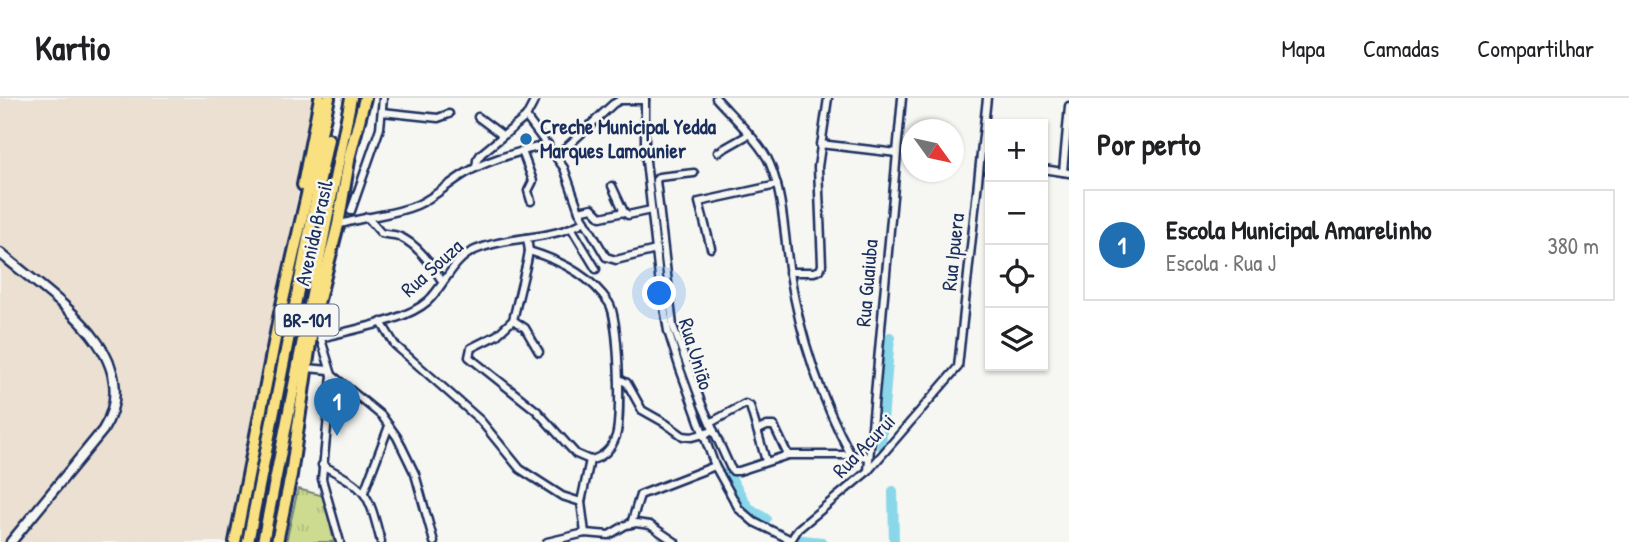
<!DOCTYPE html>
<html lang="pt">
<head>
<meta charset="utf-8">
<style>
	body { margin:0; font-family:"Patrick Hand",sans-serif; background:#f2f2f2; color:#202124 }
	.controls { position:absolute; right:21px; top:21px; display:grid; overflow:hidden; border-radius:0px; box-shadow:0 2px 5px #0004 }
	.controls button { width:63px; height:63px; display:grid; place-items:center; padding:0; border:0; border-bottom:2px solid #e0e0e0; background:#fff; color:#202124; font:35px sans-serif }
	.compass { position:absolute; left:901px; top:21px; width:63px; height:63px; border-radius:50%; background:#fff; box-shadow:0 2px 5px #0004; rotate:123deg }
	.you { position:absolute; left:660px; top:196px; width:24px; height:24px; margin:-18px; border:5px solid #fff; border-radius:50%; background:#1a73e8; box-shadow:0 0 0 10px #1a73e833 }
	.badge { display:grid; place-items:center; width:46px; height:46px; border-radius:50%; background:#1f6fb2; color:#fff; font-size:23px; font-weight:700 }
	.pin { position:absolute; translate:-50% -58px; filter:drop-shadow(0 2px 4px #0008) }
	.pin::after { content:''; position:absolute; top:37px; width:24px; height:21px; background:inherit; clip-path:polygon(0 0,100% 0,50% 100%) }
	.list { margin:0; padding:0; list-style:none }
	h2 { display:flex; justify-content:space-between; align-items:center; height:91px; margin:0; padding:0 28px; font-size:30px }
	h2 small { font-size:23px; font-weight:400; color:#757577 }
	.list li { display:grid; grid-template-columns:46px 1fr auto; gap:21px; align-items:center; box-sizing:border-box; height:112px; margin:0 14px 14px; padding:0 14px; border:2px solid #e0e0e0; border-radius:0px }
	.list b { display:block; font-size:26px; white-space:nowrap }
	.list p { margin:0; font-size:23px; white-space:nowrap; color:#757577 }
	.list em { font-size:23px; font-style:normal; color:#757577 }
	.icon { flex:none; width:38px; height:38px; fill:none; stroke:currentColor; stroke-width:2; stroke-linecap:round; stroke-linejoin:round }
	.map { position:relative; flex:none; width:1069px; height:444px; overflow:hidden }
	header { display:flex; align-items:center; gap:42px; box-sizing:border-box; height:98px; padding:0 35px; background:#fff; border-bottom:2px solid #e0e0e0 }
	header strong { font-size:33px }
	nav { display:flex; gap:38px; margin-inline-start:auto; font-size:24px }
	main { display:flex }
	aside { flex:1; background:#fff }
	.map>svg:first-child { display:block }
	.built { fill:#ebe0d1 }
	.park { fill:url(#park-tufts); stroke:#748576; stroke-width:2 }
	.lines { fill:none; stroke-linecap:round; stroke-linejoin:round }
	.river { stroke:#8ad7e9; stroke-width:10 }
	.street-casing { stroke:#1b2f5e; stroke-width:11 }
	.secondary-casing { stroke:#1b2f5e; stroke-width:13 }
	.highway-casing { stroke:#1b2f5e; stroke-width:16 }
	.street { stroke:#f6f6f2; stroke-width:6 }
	.secondary { stroke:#f6f6f2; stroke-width:8 }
	.highway { stroke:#f9e181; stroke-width:10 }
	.poi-dot { fill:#1f6fb2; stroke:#f6f6f2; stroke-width:2.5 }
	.labels { text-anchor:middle; stroke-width:5; stroke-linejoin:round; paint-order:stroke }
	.shield { fill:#f6f6f2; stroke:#5d6b8a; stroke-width:2 }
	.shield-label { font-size:19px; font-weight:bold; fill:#1b2f5e }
	.poi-label { font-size:21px; font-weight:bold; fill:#1b2f5e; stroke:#f6f6f2; text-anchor:start }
	.street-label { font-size:21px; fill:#1b2f5e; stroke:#f6f6f2 }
</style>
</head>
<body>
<header>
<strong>Kartio</strong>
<nav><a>Mapa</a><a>Camadas</a><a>Compartilhar</a></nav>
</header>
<main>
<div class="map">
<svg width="1069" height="444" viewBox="0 0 1069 444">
	<defs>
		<pattern id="park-tufts" width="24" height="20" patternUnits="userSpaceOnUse" patternTransform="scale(1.75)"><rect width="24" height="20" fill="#ccdb8f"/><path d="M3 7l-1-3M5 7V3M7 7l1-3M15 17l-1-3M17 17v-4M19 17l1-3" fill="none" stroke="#afbc7e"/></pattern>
	</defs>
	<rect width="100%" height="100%" fill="#f6f6f2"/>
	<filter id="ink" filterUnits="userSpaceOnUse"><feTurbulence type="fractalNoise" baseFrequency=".0143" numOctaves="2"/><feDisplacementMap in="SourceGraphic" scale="14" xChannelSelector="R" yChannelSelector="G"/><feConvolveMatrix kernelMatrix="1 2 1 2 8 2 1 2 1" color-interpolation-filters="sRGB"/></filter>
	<g filter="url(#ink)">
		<path class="built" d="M0 0H317L228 444H149L146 441 143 444H0Z"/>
		<path class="park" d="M298 391 324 398 334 444H286Z"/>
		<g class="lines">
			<g class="river">
				<path d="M881 347 890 239"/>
				<path d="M728 375 748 409 766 421"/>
				<path d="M893 393 894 444"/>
				<path d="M803 442 822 444"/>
			</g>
			<g class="street-casing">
				<g id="street">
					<path d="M645 0V54L659 179 668 233 680 271 715 368 739 411 754 424 791 442"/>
					<path d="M716 0C731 17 762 46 770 66 784 99 784 140 790 176 800 237 821 301 851 357"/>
					<path d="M382 14 438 20 449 16"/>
					<path d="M478 19 502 37"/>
					<path d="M526 19 564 70 579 113 606 159 616 162 656 152"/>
					<path d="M820 46 897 55"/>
					<path d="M522 53 533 83 528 93 531 103"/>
					<path d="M718 54 748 37"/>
					<path d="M557 58 613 6 620 2H645"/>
					<path d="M476 70 477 62 481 56 526 19 536 0"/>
					<path d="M1043 71 1069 75"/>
					<path d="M1063 74 1069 8"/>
					<path d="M694 75 659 79 656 82 673 228 702 307 730 369 733 373H739L788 357H851L868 359"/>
					<path d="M612 88 624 114 628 117 651 112"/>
					<path d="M351 113 380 30 383 0"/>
					<path d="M579 113 592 110 601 119 624 114"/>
					<path d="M367 119 381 135C387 137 393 136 398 138 417 145 432 167 442 183"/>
					<path d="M338 127C364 118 391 118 417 107 435 99 449 85 466 75 491 60 521 54 548 46"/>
					<path d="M572 131 596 171"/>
					<path d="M527 140 529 153 527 164 513 222 497 237 471 250 469 259 537 313 576 356 590 362"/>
					<path d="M711 150 699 104 777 87"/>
					<path d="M529 153C559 162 591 178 609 205 619 220 622 320 616 338 612 350 603 360 590 362"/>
					<path d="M789 174H814L820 172 822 167 818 69 828 0"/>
					<path d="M513 222 525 230 539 254"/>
					<path d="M381 224 395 247 480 322 520 371 562 398 581 404"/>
					<path d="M316 225 332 277 382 318 397 339 415 376 434 444"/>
					<path d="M321 240C352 231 404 224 428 203 445 187 452 162 475 152 510 137 552 143 585 123"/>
					<path d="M307 270 329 272"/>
					<path d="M332 277 322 381 340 444"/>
					<path d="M619 281 627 285 642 312 665 325 683 338 692 339 714 333"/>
					<path d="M710 325 745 306 750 308 766 363"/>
					<path d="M758 332 767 328H774L788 357"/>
					<path d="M322 367C369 392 368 394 381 444"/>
					<path d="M868 373 902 0"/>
					<path d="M364 394 389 328"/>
					<path d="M631 426 640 397 715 368"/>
					<path d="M585 435 581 404 590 362"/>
					<path d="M547 444 585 435 609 437 626 427 636 425 650 427 675 444"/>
					<path d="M790 444 798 431 868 373 958 269 987 0"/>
				</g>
			</g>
			<g class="secondary-casing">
				<path id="secondary" d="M0 155C49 197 149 257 103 332L11 444"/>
			</g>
			<g class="highway-casing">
				<g id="highway">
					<path d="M303 87 320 0"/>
					<path d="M235 444 279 220 329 0"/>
					<path d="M248 444 328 41"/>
					<path d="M263 444 351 0"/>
					<path d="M277 444 291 377 313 225 338 127 350 57 365 0"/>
				</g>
			</g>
			<use href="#street" class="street"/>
			<use href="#secondary" class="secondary"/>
			<use href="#highway" class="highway"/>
		</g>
	</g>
	<circle class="poi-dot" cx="526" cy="41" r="7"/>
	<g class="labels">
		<rect class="shield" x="275.5" y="206.5" width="63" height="31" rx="5"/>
		<g class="shield-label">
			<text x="307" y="229">BR-101</text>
		</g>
		<g class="poi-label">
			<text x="540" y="36">Creche Municipal Yedda<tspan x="540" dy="24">Marques Lamounier</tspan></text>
		</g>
		<g class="street-label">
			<text transform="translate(314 135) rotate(-77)" y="7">Avenida Brasil</text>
			<text transform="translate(953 154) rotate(-84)" y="7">Rua Ipuera</text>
			<text transform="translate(432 170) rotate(-42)" y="7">Rua Souza</text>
			<text transform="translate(867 185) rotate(-85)" y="7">Rua Guaiuba</text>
			<text transform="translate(696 256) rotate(73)" y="7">Rua União</text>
			<text transform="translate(864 348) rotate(-46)" y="7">Rua Acurui</text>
		</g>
	</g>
</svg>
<div class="controls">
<button>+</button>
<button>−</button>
<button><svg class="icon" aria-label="locate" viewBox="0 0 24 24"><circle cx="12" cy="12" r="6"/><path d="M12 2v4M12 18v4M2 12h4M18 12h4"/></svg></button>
<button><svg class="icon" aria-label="layers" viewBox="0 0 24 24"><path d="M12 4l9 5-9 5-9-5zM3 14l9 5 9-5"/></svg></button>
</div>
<svg class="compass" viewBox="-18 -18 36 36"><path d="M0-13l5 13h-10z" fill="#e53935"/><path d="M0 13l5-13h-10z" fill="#757577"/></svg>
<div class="you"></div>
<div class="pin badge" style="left:337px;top:338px">1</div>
</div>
<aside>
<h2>Por perto<small></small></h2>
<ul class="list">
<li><span class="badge">1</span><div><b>Escola Municipal Amarelinho</b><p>Escola · Rua J</p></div><em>380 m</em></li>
</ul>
</aside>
</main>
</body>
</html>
